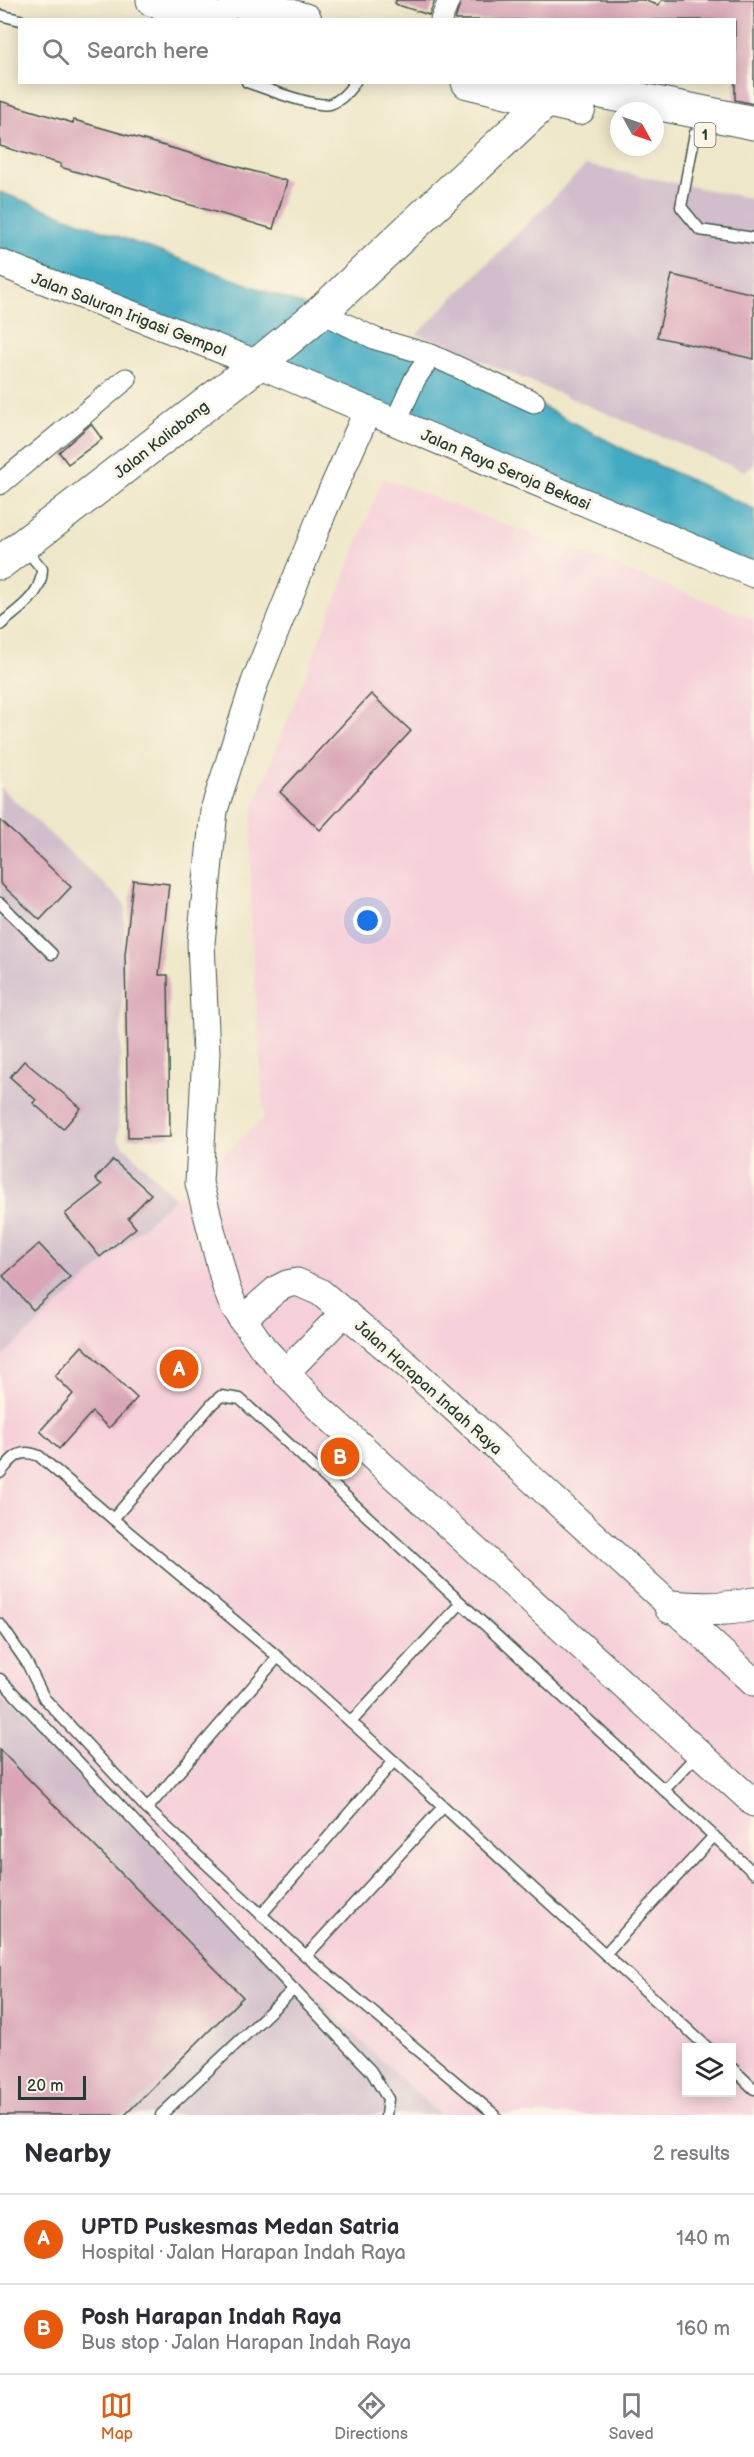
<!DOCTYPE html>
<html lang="en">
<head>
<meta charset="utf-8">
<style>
	body { margin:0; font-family:"Balsamiq Sans",sans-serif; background:#f2f2f3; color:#2b2b33 }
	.controls { position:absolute; right:18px; bottom:18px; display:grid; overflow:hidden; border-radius:0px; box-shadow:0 3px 15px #0003 }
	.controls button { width:54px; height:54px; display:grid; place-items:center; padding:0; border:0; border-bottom:2px solid #e1e1e2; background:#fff; color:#2b2b33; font:30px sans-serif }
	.compass { position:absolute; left:610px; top:102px; width:54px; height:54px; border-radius:50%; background:#fff; box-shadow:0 3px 15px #0003; rotate:130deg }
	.scale { position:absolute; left:18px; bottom:15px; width:68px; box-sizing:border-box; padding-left:6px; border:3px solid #1f3d34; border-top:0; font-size:16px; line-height:21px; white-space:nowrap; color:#1f3d34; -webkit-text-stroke:4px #fcf5e5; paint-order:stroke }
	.you { position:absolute; left:368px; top:921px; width:21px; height:21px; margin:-15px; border:4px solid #fff; border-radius:50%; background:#1a73e8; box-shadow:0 0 0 9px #1a73e833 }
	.badge { display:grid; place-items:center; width:39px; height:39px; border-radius:50%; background:#ea580c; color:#fff; font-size:20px; font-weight:700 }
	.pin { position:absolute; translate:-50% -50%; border:3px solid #fff; box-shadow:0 2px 6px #0006 }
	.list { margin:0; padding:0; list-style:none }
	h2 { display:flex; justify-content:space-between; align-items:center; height:78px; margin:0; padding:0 24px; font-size:26px }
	h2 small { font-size:20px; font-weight:400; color:#7c7c81 }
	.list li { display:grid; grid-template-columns:39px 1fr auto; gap:18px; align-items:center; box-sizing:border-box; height:90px; padding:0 24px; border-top:2px solid #e1e1e2 }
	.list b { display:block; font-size:22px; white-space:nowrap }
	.list p { margin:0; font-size:20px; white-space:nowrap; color:#7c7c81 }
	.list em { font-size:20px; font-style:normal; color:#7c7c81 }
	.icon { flex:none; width:33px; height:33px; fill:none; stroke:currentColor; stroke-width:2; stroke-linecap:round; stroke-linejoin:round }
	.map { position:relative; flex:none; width:754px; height:2115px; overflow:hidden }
	.search { position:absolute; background:#fff; box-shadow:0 3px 15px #0003; left:18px; right:18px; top:18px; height:66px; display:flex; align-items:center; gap:15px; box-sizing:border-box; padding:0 21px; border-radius:0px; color:#7c7c81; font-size:22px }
	.sheet { height:258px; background:#fff }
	nav { display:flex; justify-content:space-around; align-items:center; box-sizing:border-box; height:84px; border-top:2px solid #e1e1e2; background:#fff; font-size:16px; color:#7c7c81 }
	nav a { display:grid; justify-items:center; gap:3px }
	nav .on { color:#ea580c }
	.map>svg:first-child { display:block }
	.built { fill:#f5cfd9; fill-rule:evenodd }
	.industrial { fill:#d1bdcb }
	.water { fill:#43abc3; stroke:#31747c; stroke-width:1.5 }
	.building { fill:#d9a5b7 }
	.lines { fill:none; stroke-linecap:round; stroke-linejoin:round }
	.service-casing { stroke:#3e564a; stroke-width:13 }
	.minor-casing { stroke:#3e564a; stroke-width:23 }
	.tertiary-casing { stroke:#3e564a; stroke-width:29 }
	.primary-casing { stroke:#3e564a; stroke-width:35 }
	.trunk-casing { stroke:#3e564a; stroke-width:35 }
	.service { stroke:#fff; stroke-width:10 }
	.minor { stroke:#fff; stroke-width:21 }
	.tertiary { stroke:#fff; stroke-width:27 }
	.primary { stroke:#fff; stroke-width:33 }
	.trunk { stroke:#fff; stroke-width:33 }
	.labels { text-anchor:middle; stroke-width:6; stroke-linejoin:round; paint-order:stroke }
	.shield { fill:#fcf5e5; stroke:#617469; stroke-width:1.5 }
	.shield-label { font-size:15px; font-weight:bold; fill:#1f3d34 }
	.street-label { font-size:16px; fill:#1f3d34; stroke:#fcf5e5 }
</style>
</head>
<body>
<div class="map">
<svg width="754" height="2115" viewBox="0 0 754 2115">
	<rect width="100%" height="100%" fill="#fcf5e5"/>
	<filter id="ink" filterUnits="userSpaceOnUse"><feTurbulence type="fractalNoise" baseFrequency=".0167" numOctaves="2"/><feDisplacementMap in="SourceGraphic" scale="12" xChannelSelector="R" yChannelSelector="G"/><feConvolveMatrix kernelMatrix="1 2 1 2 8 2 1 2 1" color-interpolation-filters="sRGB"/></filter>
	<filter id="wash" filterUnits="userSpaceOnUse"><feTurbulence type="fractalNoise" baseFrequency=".008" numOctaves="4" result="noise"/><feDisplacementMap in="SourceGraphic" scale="24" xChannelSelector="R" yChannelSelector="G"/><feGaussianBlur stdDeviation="1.35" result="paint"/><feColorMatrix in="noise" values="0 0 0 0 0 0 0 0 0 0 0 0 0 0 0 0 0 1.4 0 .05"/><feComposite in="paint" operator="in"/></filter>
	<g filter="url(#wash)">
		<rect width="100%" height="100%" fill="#efe7c9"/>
		<path class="built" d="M383 478 754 619V2115H440L0 1698V1359L264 1118 250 918 252 811ZM686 2048H732V2092H686Z"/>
		<g class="industrial">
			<path d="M586 165 754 199V464L744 471 417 334Z"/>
			<path d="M0 787 125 904 118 1140 175 1198 0 1359Z"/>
			<path d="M0 1698 18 1717 440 2115H0Z"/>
		</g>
		<path class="water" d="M0 192 321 312 534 402 629 452 754 509V573L0 263Z"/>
		<g id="blocks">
			<g class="building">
				<path d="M396 0H435L429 15 395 4Z"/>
				<path d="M461 0H643L658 5 662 0H754V104L735 100V20H455Z"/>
				<path d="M0 101 73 123 74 120 287 181 273 229 60 167 61 164 0 146Z"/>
				<path d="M672 275 754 294V359L657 337Z"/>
				<path d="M91 424 102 439 68 464 59 452Z"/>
				<path d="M371 694 411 731 320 830 280 792Z"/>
				<path d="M0 820 71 887 40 920 0 883Z"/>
				<path d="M133 880 169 884 159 975H168L170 1137 128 1138 125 955Z"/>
				<path d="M24 1061 81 1108 63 1129 33 1103 36 1100 10 1077Z"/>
				<path d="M113 1160 151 1194 128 1218 136 1228 100 1257 65 1214 102 1185 95 1179Z"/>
				<path d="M39 1244 70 1277 33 1310 3 1276Z"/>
				<path d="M82 1346 137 1398 109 1428 92 1412 59 1449 40 1431 73 1394 55 1376Z"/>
				<path d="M0 1750 243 1997 125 2115H0Z"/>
			</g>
		</g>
	</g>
	<g filter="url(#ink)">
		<use href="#blocks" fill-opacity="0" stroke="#3e564a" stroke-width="1.5"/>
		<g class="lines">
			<g class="service-casing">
				<g id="service">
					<path d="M0 15 20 20"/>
					<path d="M247 82C265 88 314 108 330 104 340 101 349 91 355 82"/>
					<path d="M695 133 681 207 700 230 754 238"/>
					<path d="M0 625C19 608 42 596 42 569L24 547"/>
					<path d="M0 903 52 954"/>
					<path d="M0 1473C12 1459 19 1447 39 1456L113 1519"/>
					<path d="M0 1624 27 1663 44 1698 147 1809 306 1956 495 2115"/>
					<path d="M0 1679 371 2071 388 2099 386 2115"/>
					<path d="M351 1722 461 1603"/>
					<path d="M664 1790 699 1753"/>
					<path d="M147 1809 278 1657"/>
					<path d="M261 1915 394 1761"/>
					<path d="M605 1954 714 1836"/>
					<path d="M306 1956 443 1807"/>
					<path d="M708 2048 351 1722 278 1657 113 1519 213 1403 221 1396 240 1399 754 1873"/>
					<path d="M732 2068 754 2089"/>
					<path d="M161 2115 294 1989"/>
				</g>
			</g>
			<g class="minor-casing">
				<g id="minor">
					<path d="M441 20 449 0"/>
					<path d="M321 312 376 339 431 355 534 402"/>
					<path d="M395 423 415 379 431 355"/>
					<path d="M0 484 126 379"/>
				</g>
			</g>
			<g class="tertiary-casing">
				<g id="tertiary">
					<path d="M0 263 258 364 754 574"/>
					<path d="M368 410 324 509 255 682 214 810 201 943 206 1053 199 1183 226 1287 233 1305 263 1348 318 1407 754 1803"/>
					<path d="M242 1320 277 1289 287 1284 297 1282 320 1292 407 1365 754 1682"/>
					<path d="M285 1373 345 1312"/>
				</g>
			</g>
			<g class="primary-casing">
				<path id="primary" d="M0 563 258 364 321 312 547 100 571 96"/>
			</g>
			<g class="trunk-casing">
				<g id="trunk">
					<path d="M153 0 219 20"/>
					<path d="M236 0 305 20"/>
					<path d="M468 82 579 108"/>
					<path d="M553 82 754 123"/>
					<path d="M671 1607C700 1610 726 1610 754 1604"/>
				</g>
			</g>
			<use href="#service" class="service"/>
			<use href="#minor" class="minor"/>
			<use href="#tertiary" class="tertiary"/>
			<use href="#primary" class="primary"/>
			<use href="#trunk" class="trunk"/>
		</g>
	</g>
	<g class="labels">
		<rect class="shield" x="694.5" y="123" width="21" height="24" rx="4.5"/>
		<g class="shield-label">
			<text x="705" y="140">1</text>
		</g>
		<g class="street-label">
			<text transform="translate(129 314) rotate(21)" y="6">Jalan Saluran Irigasi Gempol</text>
			<text transform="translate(161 439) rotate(-38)" y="6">Jalan Kaliabang</text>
			<text transform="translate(506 469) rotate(23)" y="6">Jalan Raya Seroja Bekasi</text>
			<text transform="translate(429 1387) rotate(42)" y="6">Jalan Harapan Indah Raya</text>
		</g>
	</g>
</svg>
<div class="controls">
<button><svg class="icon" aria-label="layers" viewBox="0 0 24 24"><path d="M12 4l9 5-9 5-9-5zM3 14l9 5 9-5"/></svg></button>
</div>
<svg class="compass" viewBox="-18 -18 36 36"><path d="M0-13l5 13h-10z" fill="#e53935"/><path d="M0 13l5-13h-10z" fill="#7c7c81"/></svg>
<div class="scale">20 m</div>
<div class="you"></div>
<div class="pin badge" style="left:179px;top:1369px">A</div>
<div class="pin badge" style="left:340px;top:1457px">B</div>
<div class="search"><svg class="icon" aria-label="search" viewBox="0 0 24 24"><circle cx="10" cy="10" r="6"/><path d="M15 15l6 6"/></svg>Search here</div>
</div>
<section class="sheet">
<h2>Nearby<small>2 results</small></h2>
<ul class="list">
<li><span class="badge">A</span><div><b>UPTD Puskesmas Medan Satria</b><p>Hospital · Jalan Harapan Indah Raya</p></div><em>140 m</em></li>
<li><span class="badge">B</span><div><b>Posh Harapan Indah Raya</b><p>Bus stop · Jalan Harapan Indah Raya</p></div><em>160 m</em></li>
</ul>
</section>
<nav>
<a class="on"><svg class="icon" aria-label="map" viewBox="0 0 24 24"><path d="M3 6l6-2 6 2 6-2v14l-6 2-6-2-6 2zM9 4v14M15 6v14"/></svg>Map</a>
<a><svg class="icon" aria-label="directions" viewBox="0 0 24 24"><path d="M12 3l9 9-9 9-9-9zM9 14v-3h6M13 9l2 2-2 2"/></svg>Directions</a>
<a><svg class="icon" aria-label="saved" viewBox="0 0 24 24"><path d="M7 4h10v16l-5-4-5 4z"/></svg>Saved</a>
</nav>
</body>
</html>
